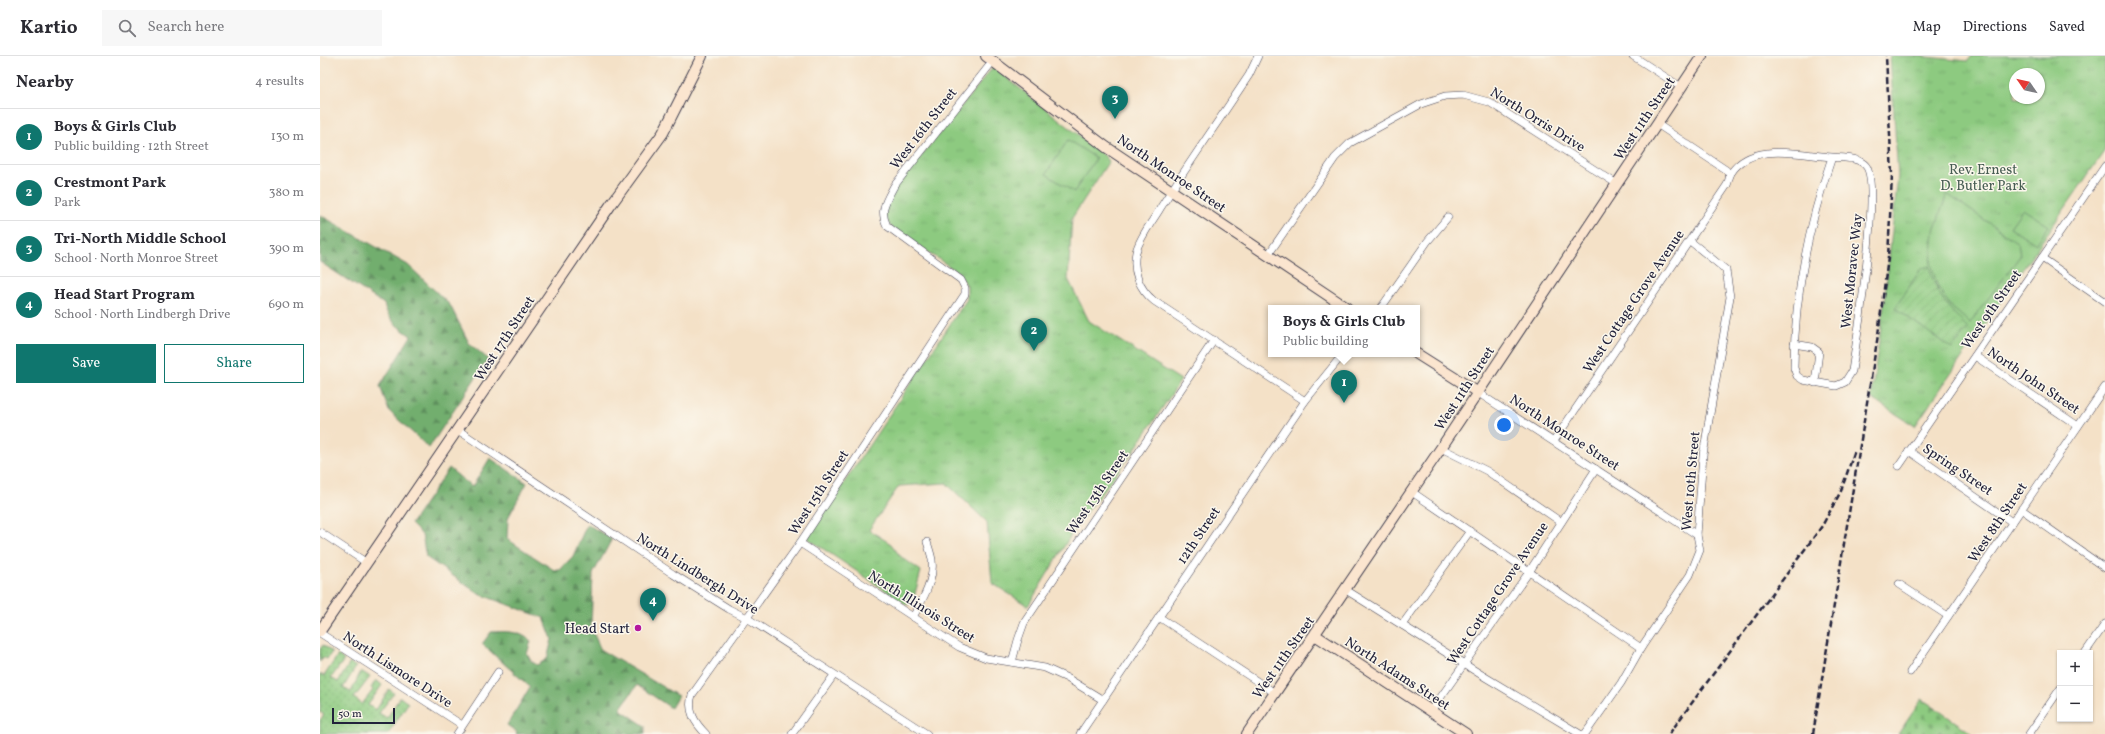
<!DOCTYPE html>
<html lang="en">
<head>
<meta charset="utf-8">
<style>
	body { margin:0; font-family:Vollkorn,serif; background:#f7f7f7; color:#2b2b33 }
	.controls { position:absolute; right:12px; bottom:12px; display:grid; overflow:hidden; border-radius:0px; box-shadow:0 1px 3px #0004 }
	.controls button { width:36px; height:36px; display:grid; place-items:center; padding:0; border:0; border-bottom:1px solid #e1e1e2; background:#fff; color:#2b2b33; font:20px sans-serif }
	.compass { position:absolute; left:1689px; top:12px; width:36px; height:36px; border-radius:50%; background:#fff; box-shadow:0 1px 3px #0004; rotate:304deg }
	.scale { position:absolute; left:12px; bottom:10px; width:63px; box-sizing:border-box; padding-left:4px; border:2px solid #22223b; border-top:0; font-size:11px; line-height:14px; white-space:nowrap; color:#22223b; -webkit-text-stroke:3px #fbf7ec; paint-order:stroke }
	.you { position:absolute; left:1184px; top:369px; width:14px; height:14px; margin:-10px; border:3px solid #fff; border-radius:50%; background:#1a73e8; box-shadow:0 0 0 6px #1a73e833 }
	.badge { display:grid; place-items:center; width:26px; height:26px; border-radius:50%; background:#0f766e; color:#fff; font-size:13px; font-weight:700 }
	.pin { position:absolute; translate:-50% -33px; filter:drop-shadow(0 1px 2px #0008) }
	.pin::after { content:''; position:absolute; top:21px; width:14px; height:12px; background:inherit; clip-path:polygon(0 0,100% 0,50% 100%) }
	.popup { position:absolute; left:948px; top:249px; width:152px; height:52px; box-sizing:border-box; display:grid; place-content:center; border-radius:0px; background:#fff; filter:drop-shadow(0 1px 3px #0005); font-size:13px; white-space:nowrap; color:#7c7c81 }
	.popup b { font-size:15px; color:#2b2b33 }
	.popup::after { content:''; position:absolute; left:50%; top:100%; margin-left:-8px; border:8px solid transparent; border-top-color:#fff }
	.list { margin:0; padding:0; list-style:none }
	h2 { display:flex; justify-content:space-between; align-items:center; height:52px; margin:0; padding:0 16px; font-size:17px }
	h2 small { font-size:13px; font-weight:400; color:#7c7c81 }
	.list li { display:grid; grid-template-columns:26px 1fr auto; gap:12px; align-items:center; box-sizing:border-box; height:56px; padding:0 16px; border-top:1px solid #e1e1e2 }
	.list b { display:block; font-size:15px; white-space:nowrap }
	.list p { margin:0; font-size:13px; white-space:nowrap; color:#7c7c81 }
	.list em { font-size:13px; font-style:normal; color:#7c7c81 }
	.actions { display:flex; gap:8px; padding:12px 16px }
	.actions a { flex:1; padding:9px 0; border:1px solid #0f766e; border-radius:0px; text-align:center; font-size:14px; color:#0f766e }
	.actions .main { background:#0f766e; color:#fff }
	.icon { flex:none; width:22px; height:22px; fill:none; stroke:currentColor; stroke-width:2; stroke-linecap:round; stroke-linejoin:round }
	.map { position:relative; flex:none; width:1785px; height:678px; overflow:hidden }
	header { display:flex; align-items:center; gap:24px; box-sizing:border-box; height:56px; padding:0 20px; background:#fff; border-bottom:1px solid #e1e1e2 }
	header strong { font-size:19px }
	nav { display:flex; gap:22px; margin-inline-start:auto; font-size:14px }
	.search { width:280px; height:36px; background:#f7f7f7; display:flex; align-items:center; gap:10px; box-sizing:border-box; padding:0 14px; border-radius:0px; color:#7c7c81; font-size:15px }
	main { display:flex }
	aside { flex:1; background:#fff }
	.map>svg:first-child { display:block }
	.grass { fill:url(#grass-dots); stroke:#58765e }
	.forest { fill:url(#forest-firs); stroke:#4a6854 }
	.cemetery { fill:url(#cemetery-stones); stroke:#58765e }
	.park { fill:url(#park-tufts); stroke:#58765e; fill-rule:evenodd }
	.garden { fill:url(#garden-furrows); stroke:#58765e }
	.pitch { fill:#8dca80; stroke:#58765e }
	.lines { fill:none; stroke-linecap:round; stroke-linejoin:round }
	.street-casing { stroke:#423f50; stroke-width:8 }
	.secondary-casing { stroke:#423f50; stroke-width:12 }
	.street { stroke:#fff; stroke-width:7 }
	.secondary { stroke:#fbe5cf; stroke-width:10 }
	.rail { stroke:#22223b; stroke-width:2.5; stroke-dasharray:6 3; stroke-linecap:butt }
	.poi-dot { fill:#b5179e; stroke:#fbf7ec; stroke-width:1.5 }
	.labels { text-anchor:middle; stroke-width:3; stroke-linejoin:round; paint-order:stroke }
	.street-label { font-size:14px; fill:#22223b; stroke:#fbf7ec }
	.park-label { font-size:14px; fill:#475d53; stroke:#fbf7ec }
	.poi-label { font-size:14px; fill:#22223b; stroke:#fbf7ec; text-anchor:end }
</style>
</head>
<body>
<header>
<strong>Kartio</strong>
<div class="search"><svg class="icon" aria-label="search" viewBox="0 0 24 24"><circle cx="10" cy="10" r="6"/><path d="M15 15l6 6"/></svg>Search here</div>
<nav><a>Map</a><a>Directions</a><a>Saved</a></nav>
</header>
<main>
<aside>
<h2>Nearby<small>4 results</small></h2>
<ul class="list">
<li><span class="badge">1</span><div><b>Boys &amp; Girls Club</b><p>Public building · 12th Street</p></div><em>130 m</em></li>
<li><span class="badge">2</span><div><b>Crestmont Park</b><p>Park</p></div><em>380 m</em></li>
<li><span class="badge">3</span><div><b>Tri-North Middle School</b><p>School · North Monroe Street</p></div><em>390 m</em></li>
<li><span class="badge">4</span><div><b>Head Start Program</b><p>School · North Lindbergh Drive</p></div><em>690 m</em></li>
</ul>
<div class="actions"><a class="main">Save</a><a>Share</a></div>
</aside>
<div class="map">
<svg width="1785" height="678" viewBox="0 0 1785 678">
	<defs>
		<pattern id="grass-dots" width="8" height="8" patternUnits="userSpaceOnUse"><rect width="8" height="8" fill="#8dca80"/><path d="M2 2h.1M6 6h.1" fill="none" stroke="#79ad70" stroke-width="1.8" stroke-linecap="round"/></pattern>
		<pattern id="forest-firs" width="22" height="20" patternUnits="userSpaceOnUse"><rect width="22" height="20" fill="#72ae6e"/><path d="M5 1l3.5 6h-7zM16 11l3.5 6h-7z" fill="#5d8d5c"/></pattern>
		<pattern id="cemetery-stones" width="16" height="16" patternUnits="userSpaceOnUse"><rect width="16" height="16" fill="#8dca80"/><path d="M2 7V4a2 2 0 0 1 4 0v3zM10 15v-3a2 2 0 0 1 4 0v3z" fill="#79ad70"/></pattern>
		<pattern id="park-tufts" width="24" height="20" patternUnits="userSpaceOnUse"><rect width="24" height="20" fill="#8dca80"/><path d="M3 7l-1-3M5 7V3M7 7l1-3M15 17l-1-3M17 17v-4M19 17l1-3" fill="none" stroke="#79ad70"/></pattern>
		<pattern id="garden-furrows" width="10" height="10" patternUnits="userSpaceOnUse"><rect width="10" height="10" fill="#8dca80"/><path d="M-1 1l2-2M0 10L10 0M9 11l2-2" fill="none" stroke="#79ad70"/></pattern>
	</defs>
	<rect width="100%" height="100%" fill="#fbf7ec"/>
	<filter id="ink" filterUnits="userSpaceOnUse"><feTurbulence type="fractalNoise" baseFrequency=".025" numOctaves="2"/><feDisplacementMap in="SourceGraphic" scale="8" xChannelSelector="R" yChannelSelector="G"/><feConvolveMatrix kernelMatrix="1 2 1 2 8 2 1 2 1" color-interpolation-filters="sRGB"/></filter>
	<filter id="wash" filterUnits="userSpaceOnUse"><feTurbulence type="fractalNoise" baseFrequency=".012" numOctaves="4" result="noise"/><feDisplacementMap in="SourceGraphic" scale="16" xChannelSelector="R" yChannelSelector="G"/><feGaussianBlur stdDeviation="0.9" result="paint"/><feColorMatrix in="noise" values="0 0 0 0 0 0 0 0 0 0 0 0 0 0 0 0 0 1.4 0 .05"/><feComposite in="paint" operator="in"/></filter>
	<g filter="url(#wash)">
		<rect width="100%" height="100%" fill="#f4e1c7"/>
		<g class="grass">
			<path d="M3 589 12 596 7 603 3 601 0 606V593Z"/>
			<path d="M18 599 24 604 11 622 18 626 30 607 36 611 23 632 31 636 41 615 50 621 34 642 42 648 53 634 51 632 56 624 62 629 48 649 56 654 69 633 74 637 59 657 67 662 80 641 88 647 68 678H0V664L4 659 0 656V618L4 620Z"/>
		</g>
		<g class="forest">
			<path d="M0 159 88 209 130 249 149 287 168 303 109 392 69 355 60 330 91 280C78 271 68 264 64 248L0 206Z"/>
			<path d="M170 402 207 427 188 462 187 483 234 514H240L253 500 267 468 292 483 273 518 271 572 281 594 358 640 351 652 317 629 300 653 325 670V678H196L197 676 187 669 210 631 162 588 171 576C186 575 200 575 211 585L207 598 211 605 217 609 227 603 232 583 224 562 159 538 106 501 102 479 91 468 129 412 152 431Z"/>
		</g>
		<path class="cemetery" d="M1602 643 1653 678H1578Z"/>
		<g class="park">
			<path d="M1570 0H1595L1648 5 1652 0H1785V94L1595 370 1551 342 1563 257 1578 120ZM1695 18H1719V42H1695Z"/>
			<path d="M673 11 784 99 789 105 752 162 748 223 769 265 861 324 813 396 757 469 708 550 672 527 667 466 626 427 579 430 549 474 571 488 580 500 601 515 593 545 587 549 487 482 647 243V230L639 217 570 170 564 159 568 141Z"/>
		</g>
		<path class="garden" d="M1609 210C1616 239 1628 252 1648 272L1632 293 1575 252 1601 213Z"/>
		<g class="pitch">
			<path d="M748 84 776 102 754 136 726 118Z"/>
			<path d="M1627 138 1698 187 1700 200 1650 267 1630 250 1617 229 1611 207 1614 175Z"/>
			<path d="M1703 153 1729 170 1716 188 1690 171Z"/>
		</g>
	</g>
	<g filter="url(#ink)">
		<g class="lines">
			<g class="street-casing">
				<g id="street">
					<path d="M938 0 929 19C900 63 869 107 841 151 833 165 820 180 816 196 812 215 819 233 834 245L985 345"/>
					<path d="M1313 0 1361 31"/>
					<path d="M1337 68 1406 114 1410 119"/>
					<path d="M948 199 1015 102 1030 87 1101 48 1125 40 1143 39 1169 46 1297 128"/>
					<path d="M1722 202 1785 246"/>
					<path d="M1061 252 1107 186 1128 161"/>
					<path d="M1474 288 1492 291 1499 296 1495 327"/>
					<path d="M1655 300 1758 370"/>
					<path d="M1157 336 1377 479"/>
					<path d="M138 374 353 518 409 553 427 562 607 678"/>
					<path d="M1234 385 1407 129C1409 125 1409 120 1411 117 1432 85 1481 99 1512 101 1488 170 1474 239 1474 312L1477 320 1483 324 1516 330 1525 326 1532 315C1537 285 1561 128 1546 110 1539 101 1523 102 1512 101"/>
					<path d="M1121 392 1167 415 1241 466"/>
					<path d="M1589 395 1692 466"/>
					<path d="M1579 410 1785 110"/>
					<path d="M1092 436 1321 592"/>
					<path d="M1701 453 1785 512"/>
					<path d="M0 476 47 507"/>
					<path d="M480 487 639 591 666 602 725 612 747 622 783 644"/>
					<path d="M1579 528 1628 560"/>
					<path d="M1026 534 1165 621 1260 678"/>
					<path d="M593 561C602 545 615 523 612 504 611 498 609 492 607 486"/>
					<path d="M839 561 955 637"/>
					<path d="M1082 569 1150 475"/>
					<path d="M0 577 142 669"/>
					<path d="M1765 597 1785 568"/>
					<path d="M692 606 698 584 704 567 894 284"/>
					<path d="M1590 616 1785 331"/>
					<path d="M1111 655 1209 516 1276 413"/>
					<path d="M137 678 178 616"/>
					<path d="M386 678C375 667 367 655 372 639L480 487 645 238V232L641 224 567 170C559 154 566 145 574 130L673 5"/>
					<path d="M472 678 514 619"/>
					<path d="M760 678 985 345 1023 298"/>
					<path d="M1265 678 1301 627 1321 592 1370 519 1380 494 1377 479 1383 399 1410 241 1406 214 1370 185"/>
					<path d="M1709 678 1740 633"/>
				</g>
			</g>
			<g class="secondary-casing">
				<g id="secondary">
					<path d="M666 0 786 91 1027 252"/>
					<path d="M1097 298 1157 336"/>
					<path d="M0 575 290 150 343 77 382 0"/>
					<path d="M995 579 1146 678"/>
					<path d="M927 678 1121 392 1382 0"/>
				</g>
			</g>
			<use href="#street" class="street"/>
			<use href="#secondary" class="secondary"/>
			<g class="rail">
				<path d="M1349 678 1502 470 1521 435 1535 394"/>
				<path d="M1493 678 1558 279 1568 202 1572 119 1566 0"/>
			</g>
		</g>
	</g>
	<circle class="poi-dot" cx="318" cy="572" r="4"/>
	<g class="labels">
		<g class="street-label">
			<text transform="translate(1324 62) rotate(-56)" y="5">West 11th Street</text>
			<text transform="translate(1218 63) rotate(32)" y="5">North Orris Drive</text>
			<text transform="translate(603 72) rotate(-52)" y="5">West 16th Street</text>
			<text transform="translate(852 117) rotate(34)" y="5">North Monroe Street</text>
			<text transform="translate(1531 215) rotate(-84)" y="5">West Moravec Way</text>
			<text transform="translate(1313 245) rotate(-56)" y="5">West Cottage Grove Avenue</text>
			<text transform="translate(1671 253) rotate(-55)" y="5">West 9th Street</text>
			<text transform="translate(184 282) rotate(-57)" y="5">West 17th Street</text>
			<text transform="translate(1714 324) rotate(34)" y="5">North John Street</text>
			<text transform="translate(1144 332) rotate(-57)" y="5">West 11th Street</text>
			<text transform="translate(1245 376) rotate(33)" y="5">North Monroe Street</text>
			<text transform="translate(1638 413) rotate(34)" y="5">Spring Street</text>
			<text transform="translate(1370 425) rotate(-85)" y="5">West 10th Street</text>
			<text transform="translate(498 436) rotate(-57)" y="5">West 15th Street</text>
			<text transform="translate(777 436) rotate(-56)" y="5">West 13th Street</text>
			<text transform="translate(1677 466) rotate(-56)" y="5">West 8th Street</text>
			<text transform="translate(878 479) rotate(-56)" y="5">12th Street</text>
			<text transform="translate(378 517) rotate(32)" y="5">North Lindbergh Drive</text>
			<text transform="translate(1177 537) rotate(-56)" y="5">West Cottage Grove Avenue</text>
			<text transform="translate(602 550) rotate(32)" y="5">North Illinois Street</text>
			<text transform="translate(963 601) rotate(-55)" y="5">West 11th Street</text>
			<text transform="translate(78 613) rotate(33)" y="5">North Lismore Drive</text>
			<text transform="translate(1078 617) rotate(33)" y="5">North Adams Street</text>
		</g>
		<g class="park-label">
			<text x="1663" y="118">Rev. Ernest<tspan x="1663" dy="16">D. Butler Park</tspan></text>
		</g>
		<g class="poi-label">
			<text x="310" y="577">Head Start</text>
		</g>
	</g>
</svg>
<div class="controls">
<button>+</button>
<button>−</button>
</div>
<svg class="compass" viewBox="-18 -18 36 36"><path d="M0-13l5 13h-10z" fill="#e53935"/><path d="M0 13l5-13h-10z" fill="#7c7c81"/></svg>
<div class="scale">50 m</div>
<div class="you"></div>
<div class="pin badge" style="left:1024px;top:347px">1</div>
<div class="popup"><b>Boys &amp; Girls Club</b>Public building</div>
<div class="pin badge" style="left:714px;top:295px">2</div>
<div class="pin badge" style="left:795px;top:63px">3</div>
<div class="pin badge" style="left:333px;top:565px">4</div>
</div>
</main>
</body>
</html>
